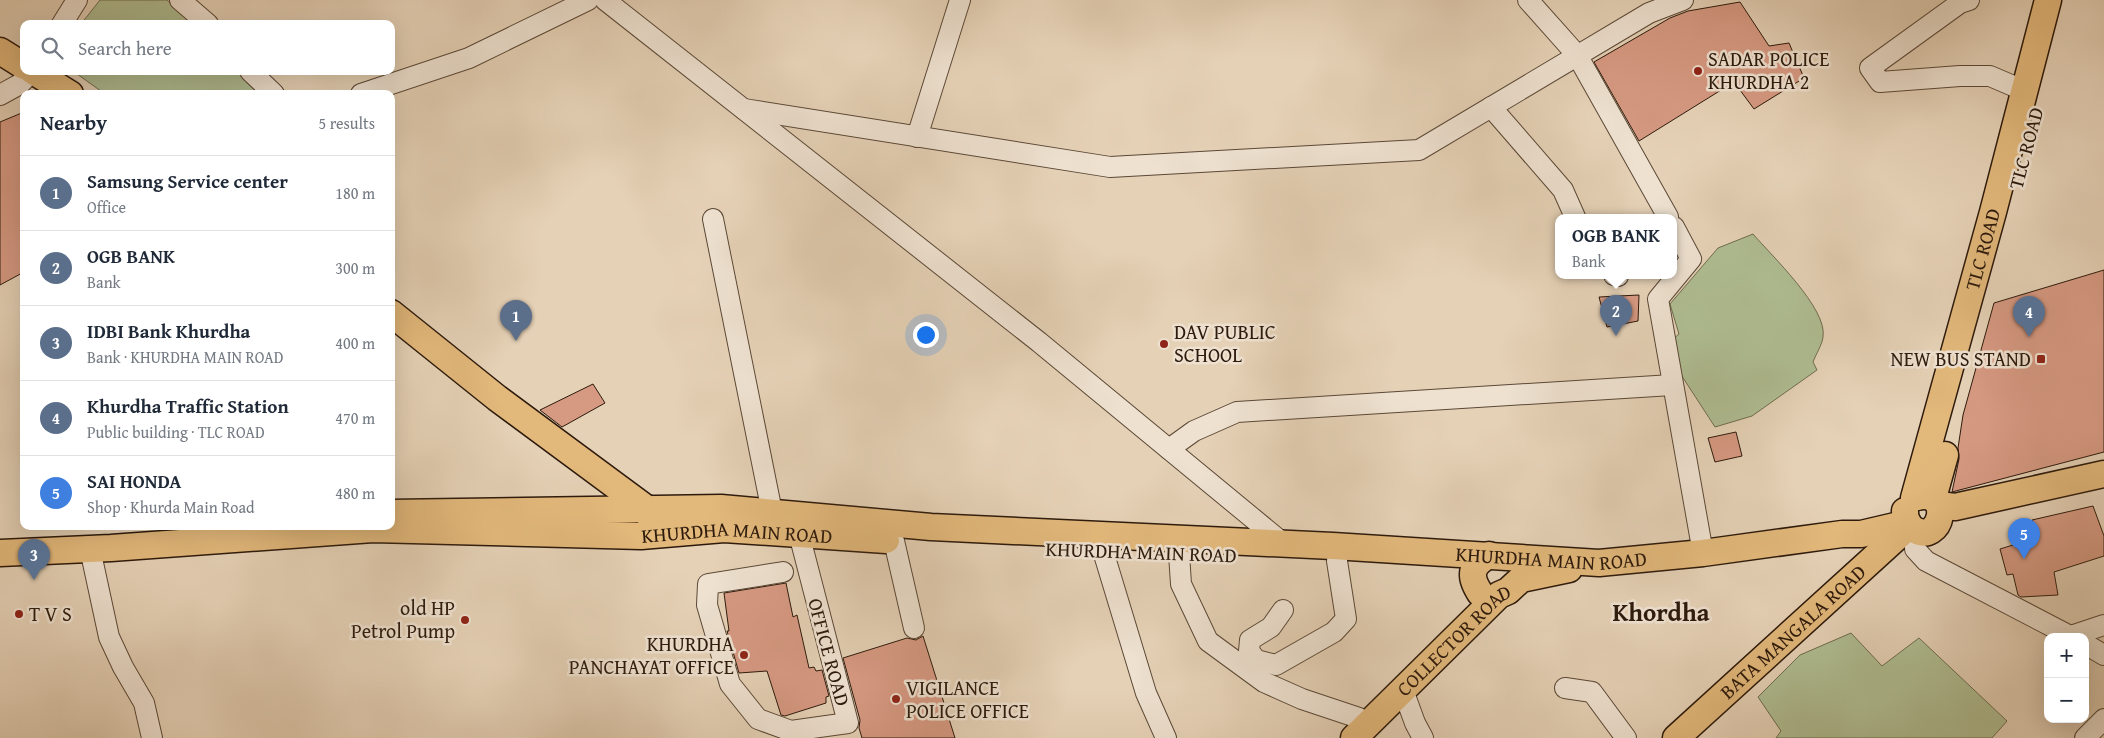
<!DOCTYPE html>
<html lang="en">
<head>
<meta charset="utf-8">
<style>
	body { margin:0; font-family:"Gentium Book Plus",serif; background:#f6f6f7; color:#1f2937 }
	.controls { position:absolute; right:15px; bottom:15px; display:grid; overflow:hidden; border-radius:10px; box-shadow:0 5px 20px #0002 }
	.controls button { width:45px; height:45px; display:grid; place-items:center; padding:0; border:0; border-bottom:1px solid #e0e1e3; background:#fff; color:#1f2937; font:25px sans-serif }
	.you { position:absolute; left:925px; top:334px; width:18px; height:18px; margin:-12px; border:4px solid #fff; border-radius:50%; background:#1a73e8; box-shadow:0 0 0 8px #1a73e833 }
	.badge { display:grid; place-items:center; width:32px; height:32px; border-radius:50%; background:#b45309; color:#fff; font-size:16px; font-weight:700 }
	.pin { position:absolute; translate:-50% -41px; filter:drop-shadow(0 1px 2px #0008) }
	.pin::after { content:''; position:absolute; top:26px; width:18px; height:15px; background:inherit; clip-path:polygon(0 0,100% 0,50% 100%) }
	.popup { position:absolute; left:1555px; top:214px; width:122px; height:65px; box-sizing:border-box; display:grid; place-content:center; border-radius:10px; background:#fff; filter:drop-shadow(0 1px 4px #0005); font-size:16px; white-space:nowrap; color:#747a83 }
	.popup b { font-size:19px; color:#1f2937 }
	.popup::after { content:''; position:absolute; left:50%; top:100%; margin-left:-10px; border:10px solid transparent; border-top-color:#fff }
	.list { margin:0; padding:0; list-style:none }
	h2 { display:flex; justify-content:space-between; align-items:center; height:65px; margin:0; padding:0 20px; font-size:21px }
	h2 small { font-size:16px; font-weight:400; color:#747a83 }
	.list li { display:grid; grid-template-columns:32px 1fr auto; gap:15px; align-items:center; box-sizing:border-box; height:75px; padding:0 20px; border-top:1px solid #e0e1e3 }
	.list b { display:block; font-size:19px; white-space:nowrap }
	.list p { margin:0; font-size:16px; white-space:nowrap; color:#747a83 }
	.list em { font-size:16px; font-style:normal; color:#747a83 }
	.icon { flex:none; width:28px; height:28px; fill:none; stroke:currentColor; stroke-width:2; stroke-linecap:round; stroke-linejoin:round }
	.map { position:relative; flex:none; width:2104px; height:738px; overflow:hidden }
	.search { position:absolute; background:#fff; box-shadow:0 5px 20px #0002; left:20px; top:20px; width:375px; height:55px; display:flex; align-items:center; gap:12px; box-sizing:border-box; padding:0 18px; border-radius:10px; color:#747a83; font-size:19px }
	.panel { position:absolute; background:#fff; box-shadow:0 5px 20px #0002; left:20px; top:90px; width:375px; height:440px; border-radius:10px }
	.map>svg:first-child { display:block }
	.green { fill:#afbd92; stroke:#6e6c4f }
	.building { fill:#d69982; stroke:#2d1a0c }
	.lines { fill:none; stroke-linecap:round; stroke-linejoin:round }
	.minor-casing { stroke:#5b4836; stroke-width:22 }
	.major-casing { stroke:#2d1a0c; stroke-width:29 }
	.minor { stroke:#eee1d0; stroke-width:20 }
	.major { stroke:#e2b87b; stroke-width:26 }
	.poi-dot { fill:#8f2418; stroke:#eee1d0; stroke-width:2 }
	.labels { text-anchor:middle; stroke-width:5; stroke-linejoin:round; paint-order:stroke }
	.poi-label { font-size:20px; fill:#2d1a0c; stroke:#eee1d0; text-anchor:start }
	.street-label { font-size:20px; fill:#2d1a0c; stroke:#eee1d0 }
	.district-label { font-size:25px; font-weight:bold; fill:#2d1a0c; stroke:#eee1d0 }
</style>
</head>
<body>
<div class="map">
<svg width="2104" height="738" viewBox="0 0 2104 738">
	<rect width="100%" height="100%" fill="#e5d1b6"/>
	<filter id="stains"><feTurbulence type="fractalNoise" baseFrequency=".004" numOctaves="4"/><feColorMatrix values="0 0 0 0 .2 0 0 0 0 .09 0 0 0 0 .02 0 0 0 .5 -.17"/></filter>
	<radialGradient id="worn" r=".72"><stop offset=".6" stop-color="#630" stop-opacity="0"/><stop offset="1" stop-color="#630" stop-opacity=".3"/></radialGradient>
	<g class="green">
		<path d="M100 0H167L196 24H81Z"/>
		<path d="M73 71H244L260 94H105Z"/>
		<path d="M1753 234C1771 255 1828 309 1823 337 1822 345 1816 354 1813 362L1817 370 1752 416 1715 427 1676 367 1666 345 1679 334 1670 304 1718 248Z"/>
		<path d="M1851 633 1882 666 1919 638 2007 721 1992 738H1776L1781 731 1758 697 1800 655Z"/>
	</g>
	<g class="building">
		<path d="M1740 2 1769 46 1789 43 1804 78 1754 109 1734 82 1639 141 1594 62 1670 18 1688 11Z"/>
		<path d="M24 112V272L0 285V122Z"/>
		<path d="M2104 270V452L1952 492 1959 459 1958 448 1963 415 1994 303Z"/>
		<path d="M1639 295 1638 321 1607 327 1599 297Z"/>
		<path d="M593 384 605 403 562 427 540 410Z"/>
		<path d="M1736 432 1742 456 1715 462 1708 438Z"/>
		<path d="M2093 506 2104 536V556L2054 572 2058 595 2021 597 2018 595 2013 574 2007 575 2000 549 2039 537 2032 520Z"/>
		<path d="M786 583 793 617 797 615 809 668 814 667 816 671 822 670 829 696 826 697V703L785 716 781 715 767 671 739 673 727 631H729L724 593Z"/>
		<path d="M923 636 955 738H862L859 728 860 720 843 658 907 638 916 640Z"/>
	</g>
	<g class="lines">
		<g class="minor-casing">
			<g id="minor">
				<path d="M180 0 208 24"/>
				<path d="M605 0 1039 342 1284 544"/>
				<path d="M1528 0 1577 55 1668 217"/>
				<path d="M1969 0 1960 3 1870 68 1880 82 1960 76H1990L2025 91"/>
				<path d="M62 24 77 0"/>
				<path d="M250 71 274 94"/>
				<path d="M361 94 469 58 588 0"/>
				<path d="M0 95 20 84 32 71"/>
				<path d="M1491 107 1563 190 1575 217"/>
				<path d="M744 109 1110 167 1419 150 1649 13 1683 0"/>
				<path d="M917 137 960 0"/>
				<path d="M713 219 772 512"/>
				<path d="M1674 227 1691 259 1658 299 1703 553"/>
				<path d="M1614 275 1618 276"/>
				<path d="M1169 449 1194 431 1237 412 1672 385"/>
				<path d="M1919 532 1915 541V549L1926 561 2072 637"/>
				<path d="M894 541 914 628"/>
				<path d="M90 549 109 637 123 667 144 703 152 738"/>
				<path d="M1103 551 1146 693 1166 738"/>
				<path d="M1179 554 1181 584 1208 641 1264 682 1302 699 1359 718"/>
				<path d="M783 572 708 584 707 605 730 684 758 719 791 731 848 723 799 534"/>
				<path d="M1283 610 1271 627 1250 640 1249 651 1256 660 1276 665 1334 632 1346 619 1337 561"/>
				<path d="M2071 636 2104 625"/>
				<path d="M2085 644 2104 655"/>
				<path d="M1565 688 1592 692 1626 738"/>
				<path d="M1403 690 1415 723 1423 738"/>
				<path d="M2085 738 2104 719"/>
			</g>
		</g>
		<g class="major-casing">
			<g id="major">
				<path d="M0 51 24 66"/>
				<path d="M33 71 70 94"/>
				<path d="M391 313 497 398 647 509 648 514"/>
				<path id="s1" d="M1914 498 1993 212 2048 0"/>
				<path d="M1933 498 1945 455"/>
				<path d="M1939 505 1955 507 2104 474"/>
				<path d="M1905 511C1905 518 1907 525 1913 529 1942 547 1954 488 1917 497"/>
				<path id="s2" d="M391 513 721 508 931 527 1333 546 1599 563 1703 553 1842 534H1861L1908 523"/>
				<path id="s3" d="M0 553 111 548 373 529 641 536 724 529 886 540"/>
				<path d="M1480 593C1469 576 1470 566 1489 555"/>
				<path id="s4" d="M1354 738 1499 595 1508 591 1521 579 1569 569"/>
				<path id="s5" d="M1676 738 1909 526"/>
			</g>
		</g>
		<use href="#minor" class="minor"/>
		<use href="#major" class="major"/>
	</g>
	<g class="poi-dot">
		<circle cx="1698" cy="71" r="5"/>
		<circle cx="1164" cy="344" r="5"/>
		<rect x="2036" y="354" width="10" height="10" rx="2.5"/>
		<circle cx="19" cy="614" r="5"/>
		<circle cx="465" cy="620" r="5"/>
		<circle cx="744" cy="655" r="5"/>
		<circle cx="896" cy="699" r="5"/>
	</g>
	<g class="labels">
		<g class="poi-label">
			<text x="1708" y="66">SADAR POLICE<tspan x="1708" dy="23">KHURDHA 2</tspan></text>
			<text x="1174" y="339">DAV PUBLIC<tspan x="1174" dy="23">SCHOOL</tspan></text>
			<text x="2031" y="366" text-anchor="end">NEW BUS STAND</text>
			<text x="455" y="615" text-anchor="end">old HP<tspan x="455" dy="23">Petrol Pump</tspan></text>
			<text x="29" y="621">T V S</text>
			<text x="734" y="651" text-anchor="end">KHURDHA<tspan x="734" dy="23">PANCHAYAT OFFICE</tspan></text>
			<text x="906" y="695">VIGILANCE<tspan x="906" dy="23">POLICE OFFICE</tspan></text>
		</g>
		<g class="street-label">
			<text transform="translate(2026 148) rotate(-75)" y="7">TLC ROAD</text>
			<text dy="7" stroke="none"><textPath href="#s1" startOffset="258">TLC ROAD</textPath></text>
			<text dy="7" stroke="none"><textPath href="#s3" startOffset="738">KHURDHA MAIN ROAD</textPath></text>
			<text transform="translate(1141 552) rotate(2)" y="7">KHURDHA MAIN ROAD</text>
			<text dy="7" stroke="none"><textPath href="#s2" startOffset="1162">KHURDHA MAIN ROAD</textPath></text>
			<text dy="7" stroke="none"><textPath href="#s5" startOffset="158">BATA MANGALA ROAD</textPath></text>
			<text dy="7" stroke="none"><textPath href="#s4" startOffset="140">COLLECTOR ROAD</textPath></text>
			<text transform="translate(829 652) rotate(75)" y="7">OFFICE ROAD</text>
		</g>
		<g class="district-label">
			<text x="1661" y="621">Khordha</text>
		</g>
	</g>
	<rect width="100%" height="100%" filter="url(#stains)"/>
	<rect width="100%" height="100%" fill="url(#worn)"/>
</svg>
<div class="controls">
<button>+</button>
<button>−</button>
</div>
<div class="you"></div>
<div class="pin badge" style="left:516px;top:341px;background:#5c6f8a">1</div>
<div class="pin badge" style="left:1616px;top:336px;background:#5c6f8a">2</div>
<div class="popup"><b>OGB BANK</b>Bank</div>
<div class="pin badge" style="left:34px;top:580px;background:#5c6f8a">3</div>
<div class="pin badge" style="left:2029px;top:337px;background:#5c6f8a">4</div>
<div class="pin badge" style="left:2024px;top:559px;background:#3f7fe0">5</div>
<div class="search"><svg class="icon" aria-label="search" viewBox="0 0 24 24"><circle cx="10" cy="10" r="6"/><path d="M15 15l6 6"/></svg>Search here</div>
<section class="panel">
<h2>Nearby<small>5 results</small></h2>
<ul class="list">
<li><span class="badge" style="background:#5c6f8a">1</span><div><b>Samsung Service center</b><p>Office</p></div><em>180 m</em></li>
<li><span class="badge" style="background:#5c6f8a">2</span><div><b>OGB BANK</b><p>Bank</p></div><em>300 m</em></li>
<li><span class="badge" style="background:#5c6f8a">3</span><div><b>IDBI Bank Khurdha</b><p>Bank · KHURDHA MAIN ROAD</p></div><em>400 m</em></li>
<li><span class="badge" style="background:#5c6f8a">4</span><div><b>Khurdha Traffic Station</b><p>Public building · TLC ROAD</p></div><em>470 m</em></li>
<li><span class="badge" style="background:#3f7fe0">5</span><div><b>SAI HONDA</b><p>Shop · Khurda Main Road</p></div><em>480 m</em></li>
</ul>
</section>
</div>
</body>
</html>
